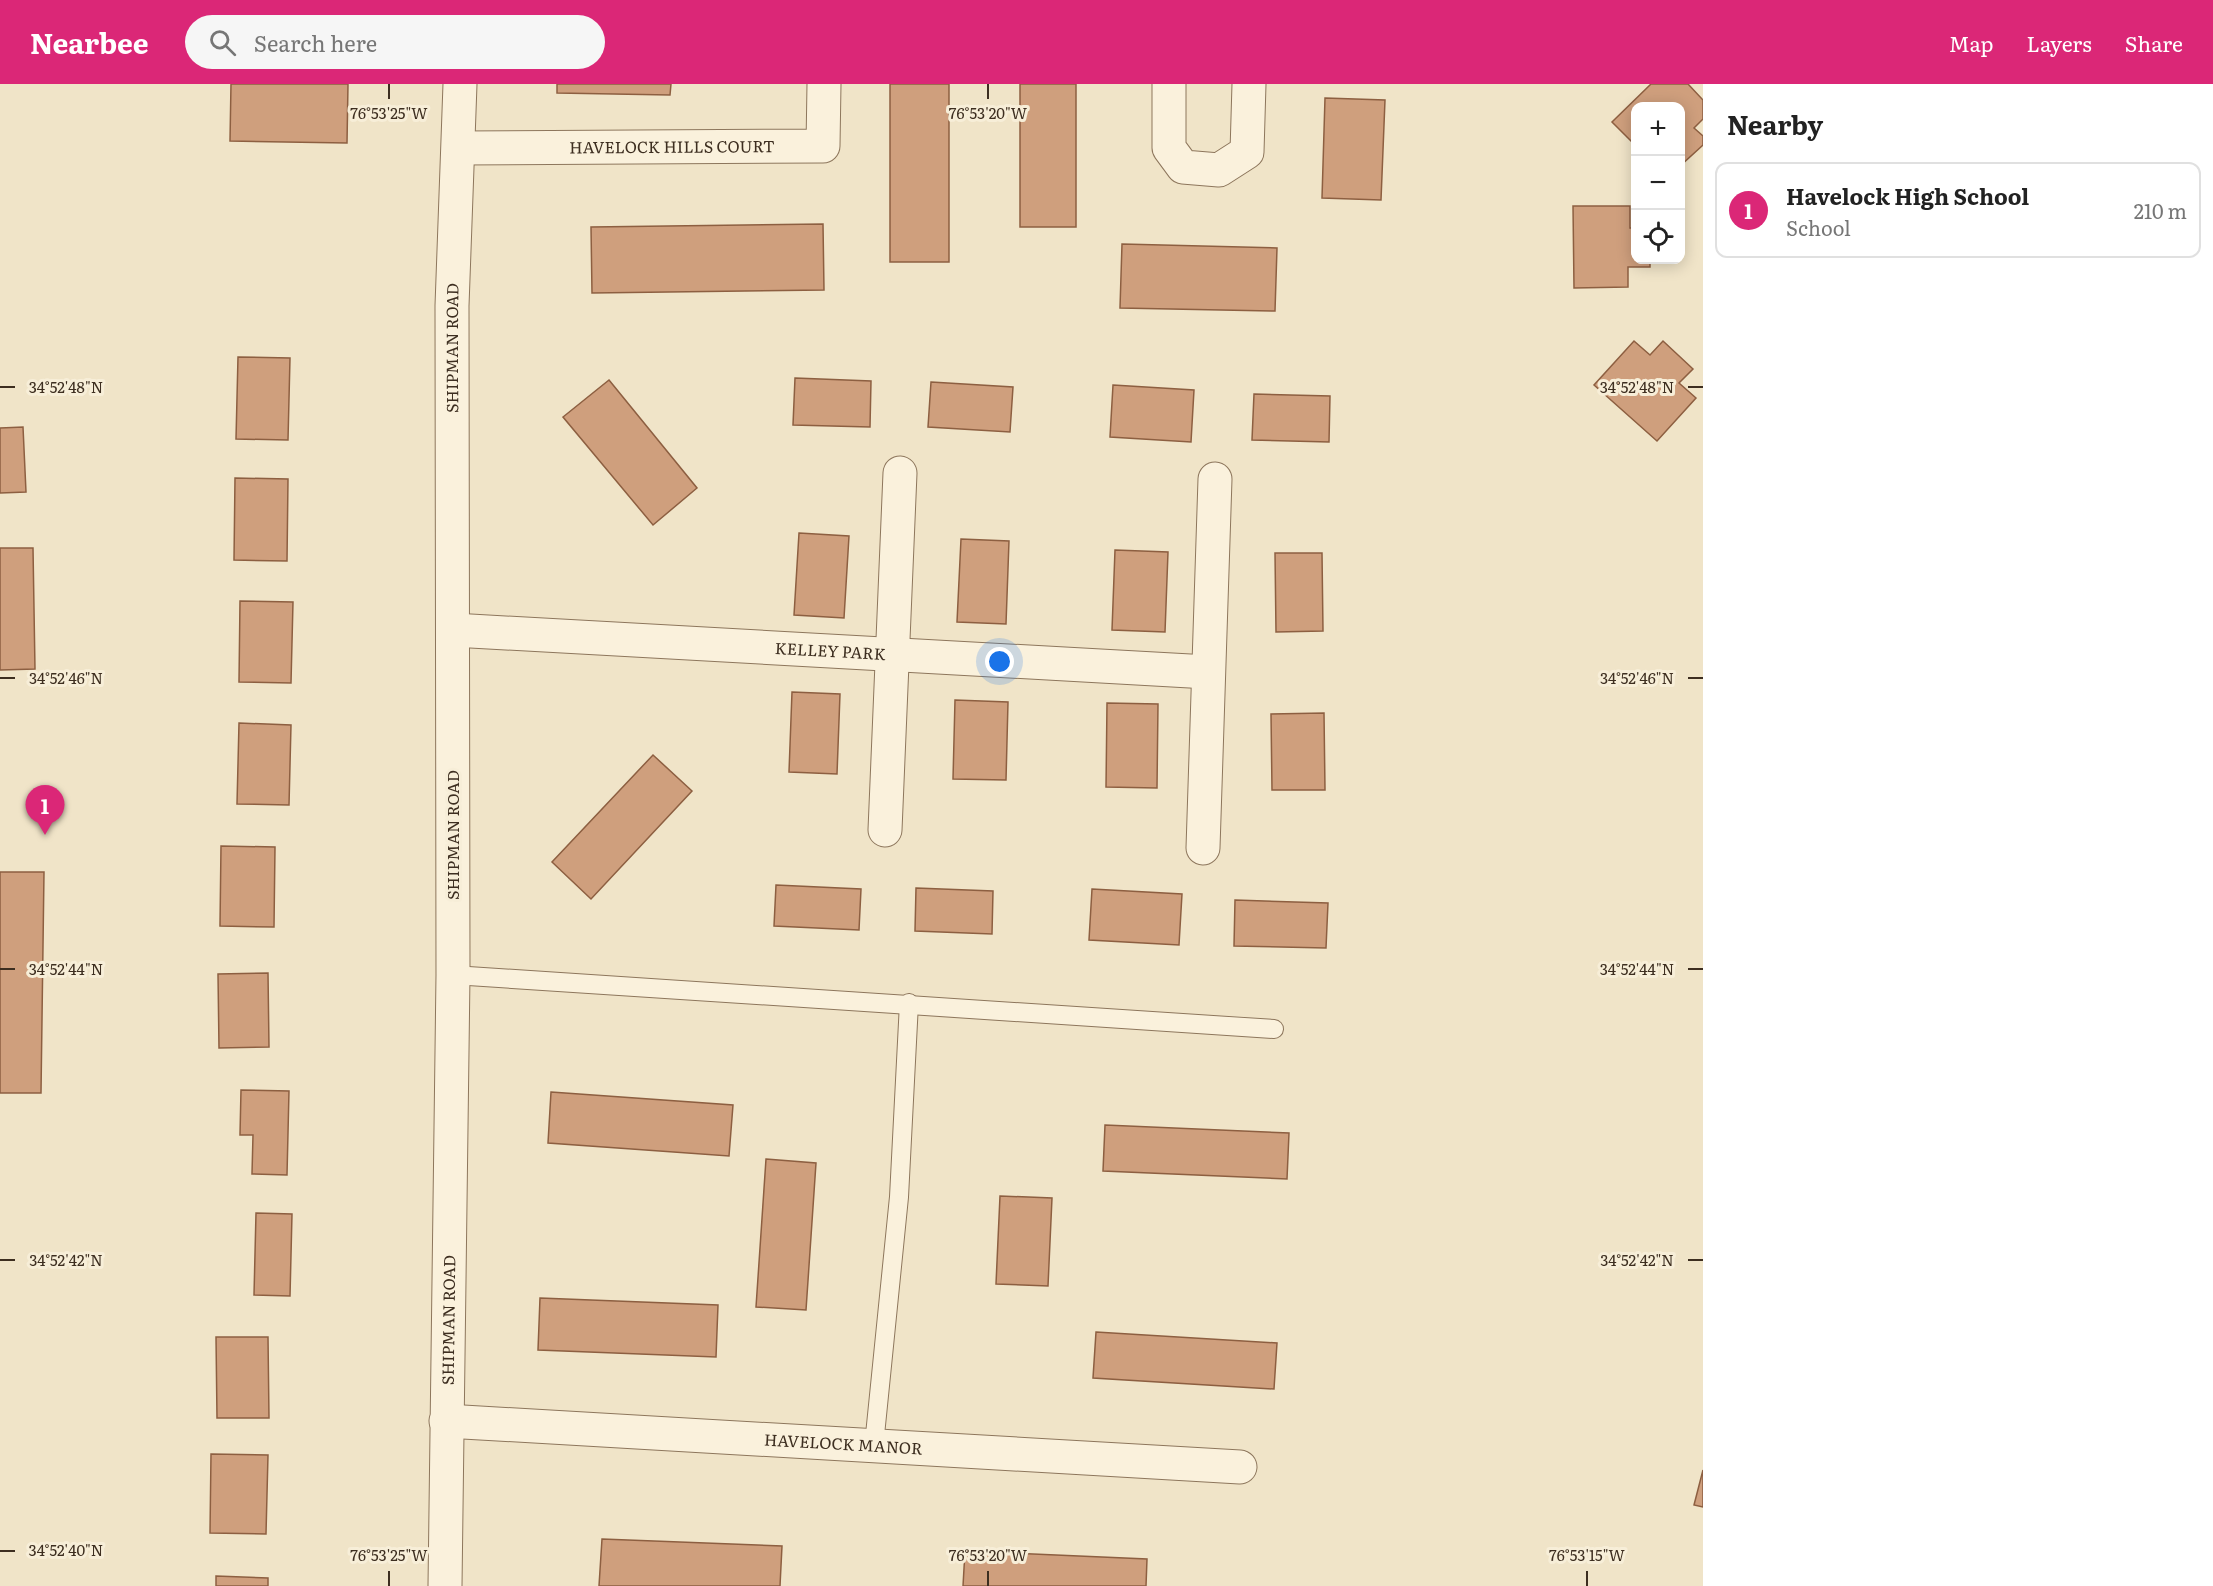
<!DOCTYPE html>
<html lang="en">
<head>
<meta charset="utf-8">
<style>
	body { margin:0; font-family:Literata,serif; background:#f6f6f6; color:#222 }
	.controls { position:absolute; right:18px; top:18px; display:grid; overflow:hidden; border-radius:12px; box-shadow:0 3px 15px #0003 }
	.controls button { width:54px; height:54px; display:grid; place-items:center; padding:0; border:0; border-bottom:2px solid #e0e0e0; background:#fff; color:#222; font:30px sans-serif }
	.you { position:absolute; left:1000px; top:578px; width:21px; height:21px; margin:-15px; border:4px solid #fff; border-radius:50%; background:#1a73e8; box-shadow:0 0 0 9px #1a73e833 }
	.badge { display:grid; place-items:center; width:39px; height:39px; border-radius:50%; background:#db2777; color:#fff; font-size:20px; font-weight:700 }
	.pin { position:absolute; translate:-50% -50px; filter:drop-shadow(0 2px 3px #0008) }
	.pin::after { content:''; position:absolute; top:32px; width:21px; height:18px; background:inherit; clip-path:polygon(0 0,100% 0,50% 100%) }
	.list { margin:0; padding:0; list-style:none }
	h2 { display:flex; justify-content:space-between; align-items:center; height:78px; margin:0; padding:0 24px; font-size:26px }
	h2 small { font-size:20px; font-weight:400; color:#767676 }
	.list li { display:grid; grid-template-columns:39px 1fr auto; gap:18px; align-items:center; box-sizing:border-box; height:96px; margin:0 12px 12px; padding:0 12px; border:2px solid #e0e0e0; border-radius:12px }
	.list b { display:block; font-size:22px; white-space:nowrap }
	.list p { margin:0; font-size:20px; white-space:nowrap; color:#767676 }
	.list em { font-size:20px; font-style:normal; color:#767676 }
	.icon { flex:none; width:33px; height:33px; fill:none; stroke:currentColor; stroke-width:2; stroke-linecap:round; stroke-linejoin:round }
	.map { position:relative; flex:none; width:1703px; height:1502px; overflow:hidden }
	header { display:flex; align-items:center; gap:36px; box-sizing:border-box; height:84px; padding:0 30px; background:#db2777; color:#fff }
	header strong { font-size:28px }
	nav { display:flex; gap:33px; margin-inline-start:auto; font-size:21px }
	.search { width:420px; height:54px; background:#f6f6f6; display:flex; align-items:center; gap:15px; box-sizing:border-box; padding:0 21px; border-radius:33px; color:#767676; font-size:22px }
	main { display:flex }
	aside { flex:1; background:#fff }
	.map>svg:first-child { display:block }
	.building { fill:#cf9f7d; stroke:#8d5f41; stroke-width:1.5 }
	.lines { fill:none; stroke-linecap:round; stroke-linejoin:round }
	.service-casing { stroke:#8d765c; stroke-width:20 }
	.minor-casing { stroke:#8d765c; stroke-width:35 }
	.service { stroke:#faf1dc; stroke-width:18 }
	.minor { stroke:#faf1dc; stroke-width:33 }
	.ticks { fill:none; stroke:#3d2e20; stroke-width:2 }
	.labels { text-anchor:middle; stroke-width:6; stroke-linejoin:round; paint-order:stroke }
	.street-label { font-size:16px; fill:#3d2e20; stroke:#f7eed8 }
	.ticks-label { font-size:15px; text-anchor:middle; fill:#3d2e20; stroke:#f7eed8; stroke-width:6; stroke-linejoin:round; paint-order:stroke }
</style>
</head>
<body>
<header>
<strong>Nearbee</strong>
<div class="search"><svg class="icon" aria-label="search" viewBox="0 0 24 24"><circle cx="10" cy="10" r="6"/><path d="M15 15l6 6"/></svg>Search here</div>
<nav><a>Map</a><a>Layers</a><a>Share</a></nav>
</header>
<main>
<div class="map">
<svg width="1703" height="1502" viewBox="0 0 1703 1502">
	<rect width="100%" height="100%" fill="#f0e4c8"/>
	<g class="building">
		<path d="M231 0H348L347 59 230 57Z"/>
		<path d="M557 0H671L670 11 557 9Z"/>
		<rect x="890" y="0" width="59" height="178"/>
		<rect x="1020" y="0" width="56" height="143"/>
		<path d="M1651 0H1688L1703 16V35L1694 44 1703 52V61L1680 82V22H1636V62L1612 38Z"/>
		<path d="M1325 14 1385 16 1381 116 1322 114Z"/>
		<path d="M1573 122H1630V144H1636V176H1650V183H1628V203L1574 204Z"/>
		<path d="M823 140 824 206 592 209 591 143Z"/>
		<path d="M1122 160 1277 164 1275 227 1120 224Z"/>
		<path d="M1634 257 1650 271 1663 257 1693 285 1679 299 1696 314 1657 357 1594 301Z"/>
		<path d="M238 273 290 274 288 356 236 355Z"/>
		<path d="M795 294 871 297 870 343 793 341Z"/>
		<path d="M609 296 697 404 653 441 563 333Z"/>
		<path d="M931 298 1013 303 1010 348 928 343Z"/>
		<path d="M1113 301 1194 306 1191 358 1110 353Z"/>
		<path d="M1254 310 1330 312 1329 358 1252 356Z"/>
		<path d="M23 343 26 408 0 409V344Z"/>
		<path d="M235 394 288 395 287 477 234 476Z"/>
		<path d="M799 449 849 452 844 534 794 531Z"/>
		<path d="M961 455 1009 457 1006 540 957 538Z"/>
		<path d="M0 464H33L35 585 0 586Z"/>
		<path d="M1115 466 1168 468 1165 548 1112 546Z"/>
		<path d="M1275 469H1322L1323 547 1276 548Z"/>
		<path d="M240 517 293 518 291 599 239 598Z"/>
		<path d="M792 608 840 610 837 690 789 688Z"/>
		<path d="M955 616 1008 618 1006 696 953 695Z"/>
		<path d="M1107 619 1158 620 1157 704 1106 703Z"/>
		<path d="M1324 629 1325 706H1272L1271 630Z"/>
		<path d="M239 639 291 641 289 721 237 720Z"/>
		<path d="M653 671 692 707 591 815 552 778Z"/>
		<path d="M221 762 275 763 274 843 220 842Z"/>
		<path d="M0 788H44L41 1009H0Z"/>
		<path d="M776 801 861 805 859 846 774 842Z"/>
		<path d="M916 804 993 807 992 850 915 847Z"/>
		<path d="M1092 805 1182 810 1179 861 1089 856Z"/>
		<path d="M1235 816 1328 819 1326 864 1234 862Z"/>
		<path d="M268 889 269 963 219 964 218 890Z"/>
		<path d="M241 1006 289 1007 287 1091 252 1090 253 1051H240Z"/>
		<path d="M551 1008 733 1021 729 1072 548 1059Z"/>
		<path d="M1105 1041 1289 1049 1287 1095 1103 1087Z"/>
		<path d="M766 1075 816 1079 806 1226 756 1223Z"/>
		<path d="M1000 1112 1052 1114 1048 1202 996 1200Z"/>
		<path d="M256 1129 292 1130 290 1212 254 1211Z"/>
		<path d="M540 1214 718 1221 716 1273 538 1266Z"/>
		<path d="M1096 1248 1277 1259 1274 1305 1093 1294Z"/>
		<path d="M216 1253H268L269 1334H217Z"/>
		<path d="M211 1370 268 1371 266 1450 210 1449Z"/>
		<path d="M1703 1386V1423L1694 1421Z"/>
		<path d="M602 1455 782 1462 780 1502H599Z"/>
		<path d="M965 1467 1147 1475 1146 1502H963Z"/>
		<path d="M216 1492 268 1494V1502H216Z"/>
	</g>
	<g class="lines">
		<g class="service-casing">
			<g id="service">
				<path d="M453 891 1274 945"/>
				<path d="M874 1361 899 1113 909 919"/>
			</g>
		</g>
		<g class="minor-casing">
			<g id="minor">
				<path d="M1169 0V64L1183 83 1219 86 1247 68 1249 0"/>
				<path id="s1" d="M459 64 823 62 824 0"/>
				<path id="s2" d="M453 546 1208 588"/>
				<path d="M885 746 900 389"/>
				<path d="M1203 764 1215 395"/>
				<path id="s3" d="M446 1337 1240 1383"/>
				<path id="s4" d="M445 1502 453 891 452 222 460 0"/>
			</g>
		</g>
		<use href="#service" class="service"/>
		<use href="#minor" class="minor"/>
	</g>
	<path class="ticks" d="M389 0V15M988 0V15M0 303H15M1688 303H1703M0 594H15M1688 594H1703M0 885H15M1688 885H1703M0 1176H15M1688 1176H1703M0 1467H15M389 1487V1502M988 1487V1502M1587 1487V1502"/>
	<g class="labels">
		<g class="street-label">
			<text dy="6" stroke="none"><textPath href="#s1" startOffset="213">HAVELOCK HILLS COURT</textPath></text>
			<text dy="6" stroke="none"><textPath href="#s4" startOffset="1238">SHIPMAN ROAD</textPath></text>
			<text dy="6" stroke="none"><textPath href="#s2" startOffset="378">KELLEY PARK</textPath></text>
			<text transform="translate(453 751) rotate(-90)" y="6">SHIPMAN ROAD</text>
			<text dy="6" stroke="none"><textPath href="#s4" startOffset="266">SHIPMAN ROAD</textPath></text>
			<text dy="6" stroke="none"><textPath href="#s3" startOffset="398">HAVELOCK MANOR</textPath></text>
		</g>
	</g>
	<g class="ticks-label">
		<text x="389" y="35">76°53'25"W</text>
		<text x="988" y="35">76°53'20"W</text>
		<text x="66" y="309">34°52'48"N</text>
		<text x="1637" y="309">34°52'48"N</text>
		<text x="66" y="600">34°52'46"N</text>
		<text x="1637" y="600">34°52'46"N</text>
		<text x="66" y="891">34°52'44"N</text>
		<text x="1637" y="891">34°52'44"N</text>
		<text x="66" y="1182">34°52'42"N</text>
		<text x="1637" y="1182">34°52'42"N</text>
		<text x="66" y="1472">34°52'40"N</text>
		<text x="389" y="1477">76°53'25"W</text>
		<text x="988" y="1477">76°53'20"W</text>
		<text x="1587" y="1477">76°53'15"W</text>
	</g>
</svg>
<div class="controls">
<button>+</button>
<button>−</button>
<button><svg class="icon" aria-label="locate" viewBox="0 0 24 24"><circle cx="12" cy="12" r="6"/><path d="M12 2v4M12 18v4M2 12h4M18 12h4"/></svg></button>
</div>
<div class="you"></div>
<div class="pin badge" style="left:45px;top:751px">1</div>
</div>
<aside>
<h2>Nearby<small></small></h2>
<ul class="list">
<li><span class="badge">1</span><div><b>Havelock High School</b><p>School</p></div><em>210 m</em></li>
</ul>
</aside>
</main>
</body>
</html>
